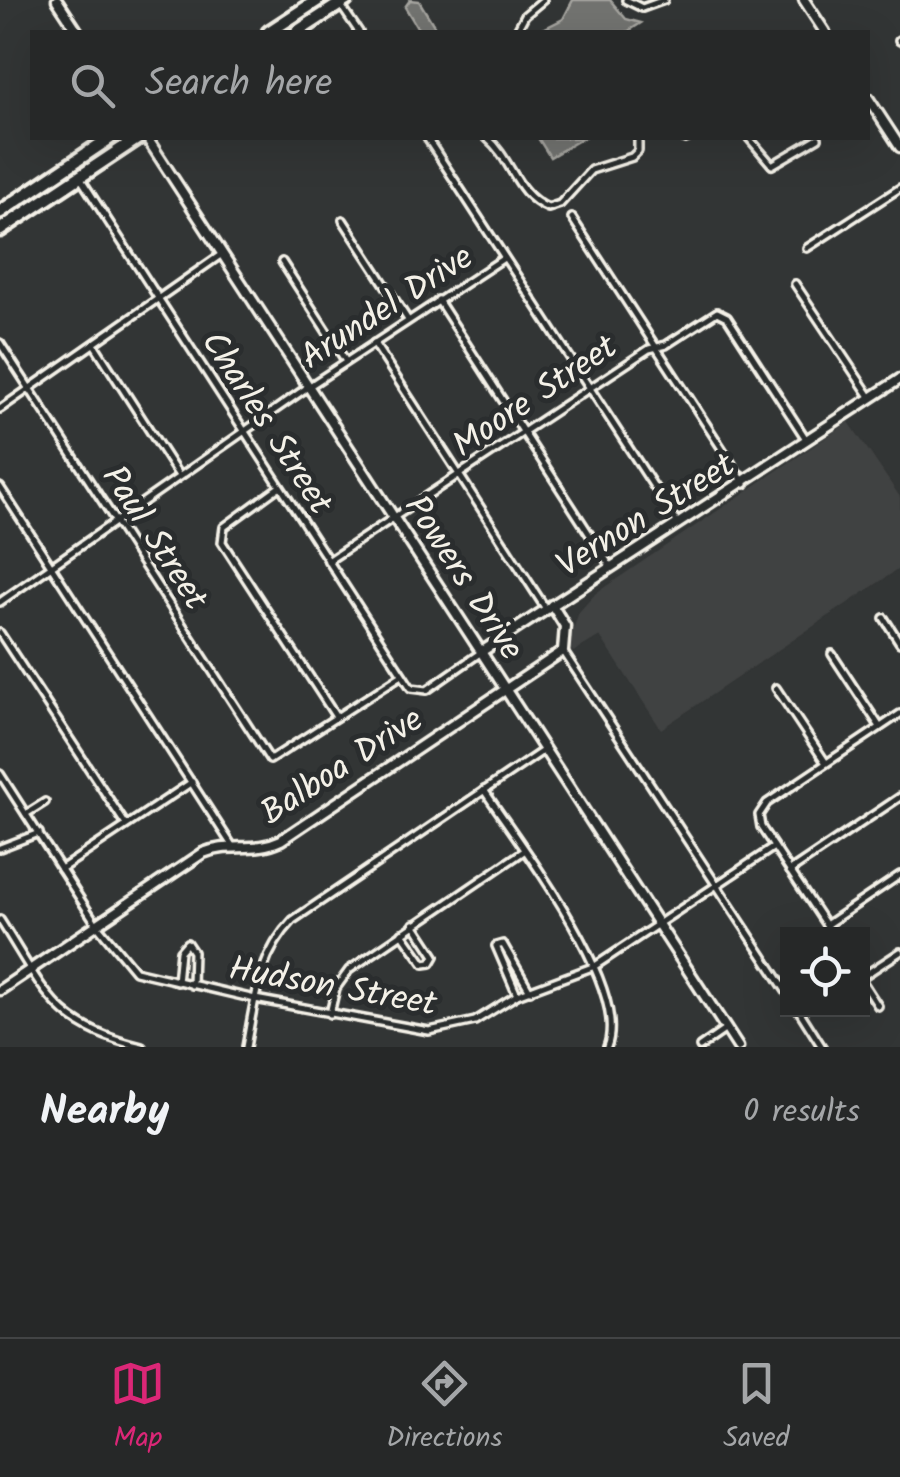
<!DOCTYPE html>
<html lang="en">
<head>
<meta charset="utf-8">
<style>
	body { margin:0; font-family:Kalam,sans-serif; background:#2e3030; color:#f1f3f6 }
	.controls { position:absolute; right:30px; bottom:30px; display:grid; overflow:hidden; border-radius:0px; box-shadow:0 10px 40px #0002 }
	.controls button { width:90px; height:90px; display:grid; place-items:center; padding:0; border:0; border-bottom:2px solid #424445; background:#262828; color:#f1f3f6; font:50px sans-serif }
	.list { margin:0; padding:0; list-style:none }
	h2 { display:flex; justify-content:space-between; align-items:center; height:130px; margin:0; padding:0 40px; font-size:42px }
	h2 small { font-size:32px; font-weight:400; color:#a4a6a8 }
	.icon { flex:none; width:55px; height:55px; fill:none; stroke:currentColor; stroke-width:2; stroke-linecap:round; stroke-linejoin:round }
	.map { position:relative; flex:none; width:900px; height:1047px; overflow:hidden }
	.search { position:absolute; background:#262828; box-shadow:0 10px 40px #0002; left:30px; right:30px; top:30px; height:110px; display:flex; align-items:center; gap:25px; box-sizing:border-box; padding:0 35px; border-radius:0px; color:#a4a6a8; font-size:38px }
	.sheet { height:290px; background:#262828 }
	nav { display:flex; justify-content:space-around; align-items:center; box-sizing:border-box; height:140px; border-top:2px solid #424445; background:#262828; font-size:28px; color:#a4a6a8 }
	nav a { display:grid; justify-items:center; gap:5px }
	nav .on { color:#db2777 }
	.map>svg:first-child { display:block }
	.built { fill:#404242 }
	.water { fill:#727370; stroke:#a6a5a0; stroke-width:2.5 }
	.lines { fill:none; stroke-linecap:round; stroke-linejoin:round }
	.street-casing { stroke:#f4f1e8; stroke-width:12 }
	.secondary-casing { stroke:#f4f1e8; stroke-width:15 }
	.highway-casing { stroke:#f4f1e8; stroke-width:19 }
	.street { stroke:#2a2d2e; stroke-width:5 }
	.secondary { stroke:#2a2d2e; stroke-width:8 }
	.highway { stroke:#2a2d2e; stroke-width:11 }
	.labels { text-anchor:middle; stroke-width:10; stroke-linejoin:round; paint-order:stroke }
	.street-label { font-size:35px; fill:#f4f1e8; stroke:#2a2d2e }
</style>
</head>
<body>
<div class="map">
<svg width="900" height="1047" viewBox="0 0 900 1047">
	<rect width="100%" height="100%" fill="#323535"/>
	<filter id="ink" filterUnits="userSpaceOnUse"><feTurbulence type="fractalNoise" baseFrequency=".01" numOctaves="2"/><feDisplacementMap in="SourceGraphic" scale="20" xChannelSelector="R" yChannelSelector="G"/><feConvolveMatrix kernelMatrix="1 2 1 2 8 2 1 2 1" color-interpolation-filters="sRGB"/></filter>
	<g filter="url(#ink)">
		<path class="built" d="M849 422 900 497V568L661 729 600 636 573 652 568 645 579 612 596 593Z"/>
		<g class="water">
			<path d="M410 0 419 1 438 32H420L405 7Z"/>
			<path d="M573 0H610L626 19 641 23 627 32H537L563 19Z"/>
			<path d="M538 138H583L550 157Z"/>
		</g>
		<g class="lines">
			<g class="street-casing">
				<g id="street">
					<path d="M626 0 642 8 664 0"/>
					<path d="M342 7 359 32"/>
					<path d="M516 32 525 15 543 0"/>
					<path d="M899 40 900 41"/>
					<path d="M427 138 677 522"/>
					<path d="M487 138C512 159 515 194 548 208L560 204 591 170 632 157 638 151V138"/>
					<path d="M749 138 772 165 818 138"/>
					<path d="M685 139 688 138"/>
					<path d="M81 179 411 688 427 690 480 653"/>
					<path d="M572 218 745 484"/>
					<path d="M343 220 408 320"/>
					<path d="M807 248 900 188"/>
					<path d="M282 262 345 360"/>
					<path d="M795 284 871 398"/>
					<path d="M438 300 610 566"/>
					<path d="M0 343 270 760 402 675"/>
					<path d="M374 343 546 609"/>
					<path d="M94 344 179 476"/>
					<path d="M0 409 222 254"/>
					<path d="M0 487 233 847"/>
					<path d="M279 487 224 527 222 542 336 717"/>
					<path d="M328 561 649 349 666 345 717 312 727 317 806 439"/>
					<path d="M0 602 305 389 504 258"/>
					<path d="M884 618 900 643"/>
					<path d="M0 633 126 825"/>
					<path d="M563 651 788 994"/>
					<path d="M832 654 880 727"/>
					<path d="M776 688 826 763"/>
					<path d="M0 774 97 925 135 971 255 999 429 1031 475 1021 517 995 595 966 774 847"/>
					<path d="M484 790C519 843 631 987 607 1047"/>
					<path d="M26 814 45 802"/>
					<path d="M0 848 39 833"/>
					<path d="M61 869 192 782"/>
					<path d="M790 871 900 797"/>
					<path d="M0 920C46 992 54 1027 142 1047"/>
					<path d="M826 925 900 875"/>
					<path d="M402 933 424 964 431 963 435 956 414 924"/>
					<path d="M832 934 761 827 759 815 767 803 900 714"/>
					<path d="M862 977 900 952"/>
					<path d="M862 981 878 1006"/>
					<path d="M177 982 180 951 187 943 193 952 192 985"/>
					<path d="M517 995 496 946 503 944 530 991"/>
					<path d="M798 1009 822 1047"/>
					<path d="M330 1014 336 988 349 970 524 851"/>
					<path d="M246 1047C255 1000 258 956 293 920L544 750"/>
					<path d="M700 1047 726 1029"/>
				</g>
			</g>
			<g class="secondary-casing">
				<g id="secondary">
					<path d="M57 0 78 32"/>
					<path d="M804 0 825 32"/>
					<path d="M868 98 900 147"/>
					<path d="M147 138 738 1047"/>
					<path d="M481 652 900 379"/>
					<path d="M0 990 203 853C229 842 254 853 281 840L563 651 565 626 552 605"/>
				</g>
			</g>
			<g class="highway-casing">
				<g id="highway">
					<path d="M269 32 318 0"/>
					<path d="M297 32 346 0"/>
					<path d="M0 212 110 138"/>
					<path d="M0 230 138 138"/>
				</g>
			</g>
			<use href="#street" class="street"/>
			<use href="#secondary" class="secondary"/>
			<use href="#highway" class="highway"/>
		</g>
	</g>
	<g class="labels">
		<g class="street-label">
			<text transform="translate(386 306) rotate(-33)" y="12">Arundel Drive</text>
			<text transform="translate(534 395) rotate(-34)" y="12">Moore Street</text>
			<text transform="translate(268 422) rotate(57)" y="12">Charles Street</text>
			<text transform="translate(645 514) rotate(-32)" y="12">Vernon Street</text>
			<text transform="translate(156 537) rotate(57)" y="12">Paul Street</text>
			<text transform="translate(465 577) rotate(57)" y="12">Powers Drive</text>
			<text transform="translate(341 765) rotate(-33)" y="12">Balboa Drive</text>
			<text transform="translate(333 985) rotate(10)" y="12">Hudson Street</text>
		</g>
	</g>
</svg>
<div class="controls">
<button><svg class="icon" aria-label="locate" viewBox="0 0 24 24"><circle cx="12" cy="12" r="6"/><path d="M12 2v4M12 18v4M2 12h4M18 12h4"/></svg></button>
</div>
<div class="search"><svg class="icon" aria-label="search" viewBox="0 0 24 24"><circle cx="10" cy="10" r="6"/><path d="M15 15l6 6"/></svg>Search here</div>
</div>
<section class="sheet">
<h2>Nearby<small>0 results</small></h2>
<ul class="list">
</ul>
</section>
<nav>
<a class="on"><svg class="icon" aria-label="map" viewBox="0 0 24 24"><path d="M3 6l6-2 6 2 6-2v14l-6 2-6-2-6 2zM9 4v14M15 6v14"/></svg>Map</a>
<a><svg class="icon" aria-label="directions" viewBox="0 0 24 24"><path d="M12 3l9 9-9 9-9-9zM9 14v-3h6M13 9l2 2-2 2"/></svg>Directions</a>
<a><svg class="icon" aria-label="saved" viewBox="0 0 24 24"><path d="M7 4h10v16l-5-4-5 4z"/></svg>Saved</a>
</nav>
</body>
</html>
